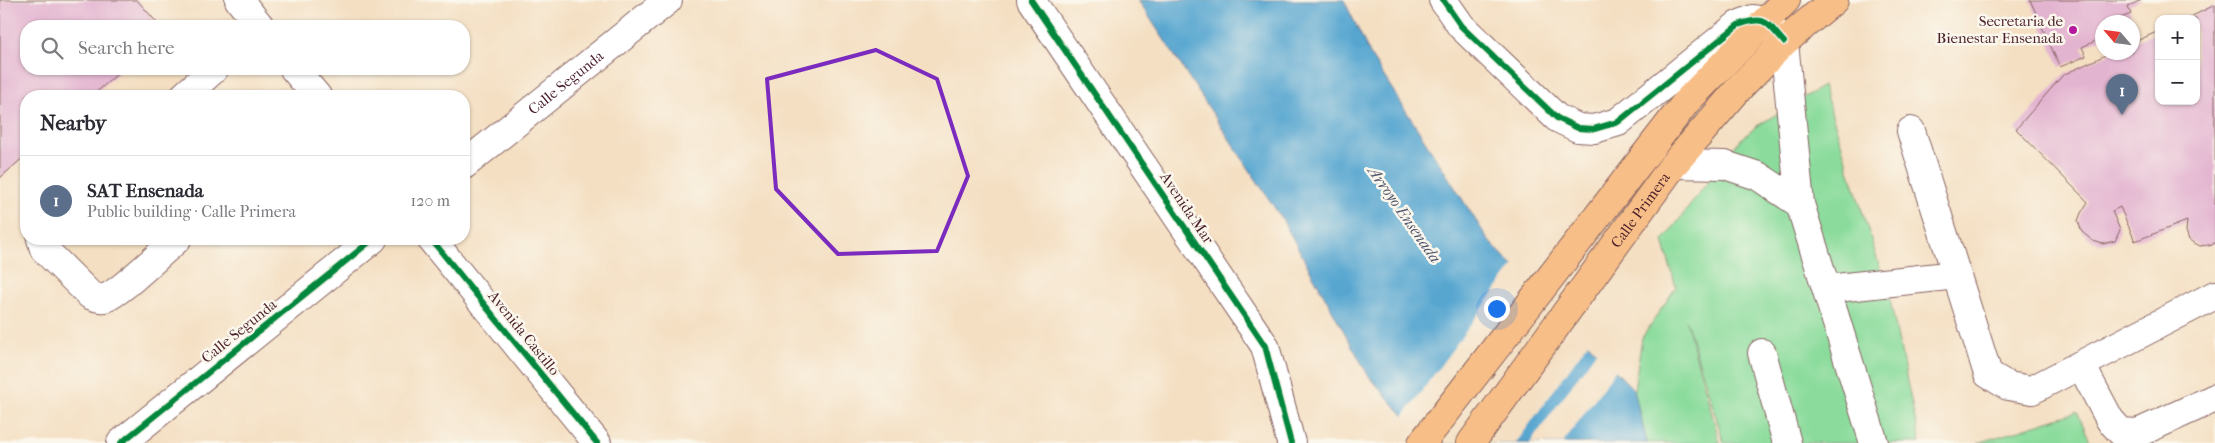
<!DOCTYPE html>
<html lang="en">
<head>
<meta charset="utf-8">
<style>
	body { margin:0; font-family:"IM FELL French Canon",serif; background:#f7f7f7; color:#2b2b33 }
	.controls { position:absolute; right:15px; top:15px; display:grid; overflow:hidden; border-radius:10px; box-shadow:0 1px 4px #0004 }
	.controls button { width:45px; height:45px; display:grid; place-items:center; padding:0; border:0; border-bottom:1px solid #e1e1e2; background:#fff; color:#2b2b33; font:25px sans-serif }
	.compass { position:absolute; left:2095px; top:15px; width:45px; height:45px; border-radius:50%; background:#fff; box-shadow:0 1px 4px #0004; rotate:298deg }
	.you { position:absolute; left:1496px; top:308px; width:18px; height:18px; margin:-12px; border:4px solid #fff; border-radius:50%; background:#1a73e8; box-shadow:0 0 0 8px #1a73e833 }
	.badge { display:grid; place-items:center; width:32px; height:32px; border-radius:50%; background:#111827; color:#fff; font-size:16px; font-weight:700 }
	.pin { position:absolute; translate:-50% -41px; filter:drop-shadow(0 1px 2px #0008) }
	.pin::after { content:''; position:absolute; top:26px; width:18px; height:15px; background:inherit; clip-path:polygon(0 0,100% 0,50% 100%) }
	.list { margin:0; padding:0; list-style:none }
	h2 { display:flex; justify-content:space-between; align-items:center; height:65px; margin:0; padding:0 20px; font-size:21px }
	h2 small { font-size:16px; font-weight:400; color:#7c7c81 }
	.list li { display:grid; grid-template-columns:32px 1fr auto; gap:15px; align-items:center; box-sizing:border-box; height:90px; padding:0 20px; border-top:1px solid #e1e1e2 }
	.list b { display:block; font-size:19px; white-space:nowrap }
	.list p { margin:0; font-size:16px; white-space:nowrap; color:#7c7c81 }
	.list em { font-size:16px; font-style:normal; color:#7c7c81 }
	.icon { flex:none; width:28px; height:28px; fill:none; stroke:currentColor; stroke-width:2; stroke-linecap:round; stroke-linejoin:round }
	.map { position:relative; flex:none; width:2215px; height:443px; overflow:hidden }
	.search { position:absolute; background:#fff; box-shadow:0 1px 4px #0004; left:20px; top:20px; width:450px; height:55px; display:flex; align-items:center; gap:12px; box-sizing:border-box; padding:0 18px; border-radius:20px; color:#7c7c81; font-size:19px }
	.panel { position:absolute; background:#fff; box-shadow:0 1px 4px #0004; left:20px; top:90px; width:450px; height:155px; border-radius:20px }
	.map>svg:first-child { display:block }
	.green { fill:#8bdc9c; stroke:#6a7e64 }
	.water { fill:#56a6d0; stroke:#50627e }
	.pier { fill:#f4dfc2 }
	.building { fill:#e3b4d0 }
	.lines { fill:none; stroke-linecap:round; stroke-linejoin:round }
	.minor-casing { stroke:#866260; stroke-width:30 }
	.major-casing { stroke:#866260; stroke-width:30 }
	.minor { stroke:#fff; stroke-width:28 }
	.major { stroke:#f7be88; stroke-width:28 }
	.cycleway-casing { stroke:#fbf7ec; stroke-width:9 }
	.cycleway { stroke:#00873e; stroke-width:6 }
	.marked { fill:none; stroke:#7b2cbf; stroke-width:4; stroke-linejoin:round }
	.poi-dot { fill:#b5179e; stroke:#fbf7ec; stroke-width:2 }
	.labels { text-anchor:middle; stroke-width:5; stroke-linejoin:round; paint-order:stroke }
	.poi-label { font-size:15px; fill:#4a1f2b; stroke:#fbf7ec; text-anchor:end }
	.street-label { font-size:15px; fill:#4a1f2b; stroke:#fbf7ec }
	.water-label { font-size:16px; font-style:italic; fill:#4f556d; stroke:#fbf7ec }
</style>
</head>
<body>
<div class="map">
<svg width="2215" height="443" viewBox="0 0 2215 443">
	<rect width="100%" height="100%" fill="#fbf7ec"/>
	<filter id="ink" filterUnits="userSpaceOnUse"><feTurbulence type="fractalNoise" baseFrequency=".02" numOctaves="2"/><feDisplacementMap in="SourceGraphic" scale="10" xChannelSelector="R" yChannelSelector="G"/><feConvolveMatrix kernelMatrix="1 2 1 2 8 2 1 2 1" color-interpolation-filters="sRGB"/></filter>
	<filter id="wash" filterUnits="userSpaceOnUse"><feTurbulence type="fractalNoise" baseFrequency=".0096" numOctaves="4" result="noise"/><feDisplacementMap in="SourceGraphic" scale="20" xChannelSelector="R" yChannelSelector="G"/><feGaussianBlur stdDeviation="1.12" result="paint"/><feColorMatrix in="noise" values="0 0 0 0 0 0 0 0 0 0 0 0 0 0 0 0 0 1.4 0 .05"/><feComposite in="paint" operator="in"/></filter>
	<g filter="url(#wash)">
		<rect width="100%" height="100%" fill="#f4dfc2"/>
		<g class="green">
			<path d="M1823 86 1890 300 1920 443H1724L1686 320 1720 443H1647L1634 390 1642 338 1676 287 1663 241 1739 141 1757 126Z"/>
			<path d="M2077 412 2091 443H1978Z"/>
		</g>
		<path class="water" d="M1138 0H1344L1371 56 1489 241 1634 390 1647 443H1427L1368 375 1282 219Z"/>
		<g class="pier">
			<path d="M1515 264 1590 340 1516 443H1423L1402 418Z"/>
			<path d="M1598 349 1617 368 1563 443H1530Z"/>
		</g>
		<g id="blocks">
			<g class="building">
				<path d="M0 0H137L160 26H26V69H123L92 96H26V155L0 178Z"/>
				<path d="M2030 0H2142L2128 6 2131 14 2110 22H2102V38L2082 47 2086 56 2060 67Z"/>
				<path d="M2215 5V242L2214 244 2200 246 2189 240 2186 231 2187 221 2135 241 2120 207 2112 211 2120 230 2115 241 2103 244 2093 241 2082 232 2078 221 2081 213 2088 202 2016 129 2063 75 2112 52H2132V43L2159 31V101H2196V19H2186Z"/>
			</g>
		</g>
	</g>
	<g filter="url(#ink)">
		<use href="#blocks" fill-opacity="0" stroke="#866260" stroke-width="1"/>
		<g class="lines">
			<g class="minor-casing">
				<g id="minor">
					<path d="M239 0 260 26"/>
					<path d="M1031 0 1265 346 1291 443"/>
					<path d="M1443 0 1461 26 1557 118 1578 128 1594 129 1618 122 1738 25 1753 19 1765 21 1784 42 1800 204 1874 443"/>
					<path d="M294 69 317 96"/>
					<path d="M184 96 214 69"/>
					<path d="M1911 131 1988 374 2008 386 2032 390 2215 295"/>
					<path d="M1674 164 1725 165 1758 176 1800 204"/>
					<path id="s1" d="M464 165 668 0"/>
					<path d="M41 239 44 249 90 295C95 297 99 299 105 298 120 293 163 251 177 239"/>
					<path d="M431 239 597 443"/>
					<path d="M1827 289 1957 275"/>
					<path d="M1762 353 1787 443"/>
					<path d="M2081 365 2110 420 2121 432 2138 433 2215 398"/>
					<path d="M121 443 373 239"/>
				</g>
			</g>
			<g class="major-casing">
				<g id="major">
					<path d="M1422 443 1687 101 1786 0"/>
					<path id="s2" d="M1471 443 1674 164 1741 86 1784 42 1834 0"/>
				</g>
			</g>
			<use href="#minor" class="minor"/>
			<use href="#major" class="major"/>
			<g class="cycleway-casing">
				<g id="cycleway">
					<path d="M1031 0 1265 346 1291 443"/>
					<path d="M1443 0 1461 26 1557 118 1578 128 1594 129 1618 122 1738 25C1766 15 1766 22 1784 42"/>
					<path d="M431 239 597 443"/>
					<path d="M121 443 373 239"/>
				</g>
			</g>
			<use href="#cycleway" class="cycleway"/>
		</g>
	</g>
	<path class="marked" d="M876 50 937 79 968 176 937 251 838 254 776 189 767 79Z"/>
	<circle class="poi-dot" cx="2073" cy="30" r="5"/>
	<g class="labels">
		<g class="poi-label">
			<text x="2063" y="26">Secretaria de<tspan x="2063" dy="17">Bienestar Ensenada</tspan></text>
		</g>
		<g class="street-label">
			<text dy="5" stroke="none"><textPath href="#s1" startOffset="131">Calle Segunda</textPath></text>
			<text transform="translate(1187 208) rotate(56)" y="5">Avenida Mar</text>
			<text dy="5" stroke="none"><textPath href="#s2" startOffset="288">Calle Primera</textPath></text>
			<text transform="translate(239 331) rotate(-39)" y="5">Calle Segunda</text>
			<text transform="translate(524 333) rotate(51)" y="5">Avenida Castillo</text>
		</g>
		<g class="water-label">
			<text transform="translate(1405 214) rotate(55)" y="6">Arroyo Ensenada</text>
		</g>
	</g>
</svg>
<div class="controls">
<button>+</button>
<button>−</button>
</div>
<svg class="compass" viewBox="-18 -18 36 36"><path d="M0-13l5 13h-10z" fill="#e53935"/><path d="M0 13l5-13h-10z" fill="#7c7c81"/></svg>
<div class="you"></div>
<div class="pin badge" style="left:2122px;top:115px;background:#5c6f8a">1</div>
<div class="search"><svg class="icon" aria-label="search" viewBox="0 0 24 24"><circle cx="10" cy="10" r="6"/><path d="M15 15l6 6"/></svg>Search here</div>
<section class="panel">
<h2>Nearby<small></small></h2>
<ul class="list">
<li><span class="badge" style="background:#5c6f8a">1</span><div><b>SAT Ensenada</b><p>Public building · Calle Primera</p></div><em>120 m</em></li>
</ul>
</section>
</div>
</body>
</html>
